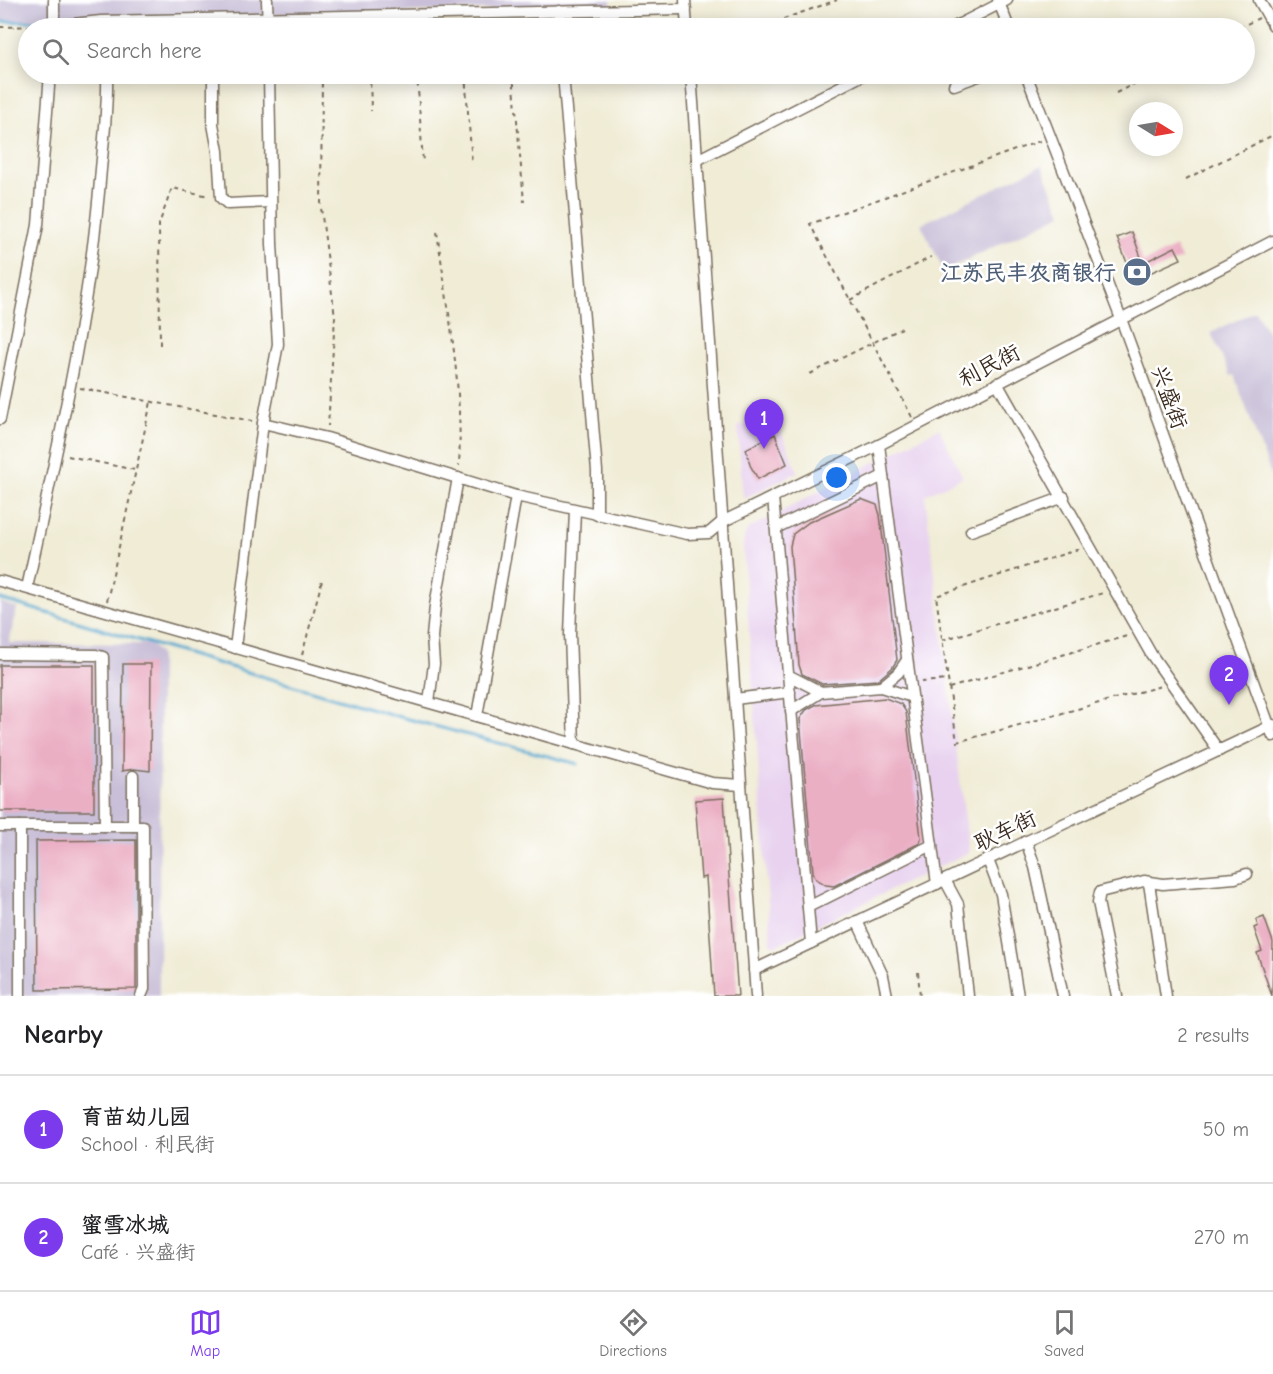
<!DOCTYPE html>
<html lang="en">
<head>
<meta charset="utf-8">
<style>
	body { margin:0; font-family:"Comic Neue","LXGW WenKai TC",sans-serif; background:#f2f2f2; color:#202124 }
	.compass { position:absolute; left:1129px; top:102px; width:54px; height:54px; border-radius:50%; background:#fff; box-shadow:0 3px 15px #0003; rotate:101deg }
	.you { position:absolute; left:837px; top:478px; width:21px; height:21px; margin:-15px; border:4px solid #fff; border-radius:50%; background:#1a73e8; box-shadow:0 0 0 9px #1a73e833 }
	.badge { display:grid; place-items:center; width:39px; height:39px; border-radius:50%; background:#7c3aed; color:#fff; font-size:20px; font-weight:700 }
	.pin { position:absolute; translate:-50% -50px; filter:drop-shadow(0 2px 3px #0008) }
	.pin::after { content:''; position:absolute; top:32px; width:21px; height:18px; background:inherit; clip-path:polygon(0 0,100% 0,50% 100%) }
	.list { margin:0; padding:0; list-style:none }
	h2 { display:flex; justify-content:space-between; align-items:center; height:78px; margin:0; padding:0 24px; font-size:26px }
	h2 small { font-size:20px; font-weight:400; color:#757577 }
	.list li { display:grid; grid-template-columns:39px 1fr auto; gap:18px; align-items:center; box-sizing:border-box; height:108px; padding:0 24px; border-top:2px solid #e0e0e0 }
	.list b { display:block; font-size:22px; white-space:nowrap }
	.list p { margin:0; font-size:20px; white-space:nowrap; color:#757577 }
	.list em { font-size:20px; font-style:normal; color:#757577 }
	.icon { flex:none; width:33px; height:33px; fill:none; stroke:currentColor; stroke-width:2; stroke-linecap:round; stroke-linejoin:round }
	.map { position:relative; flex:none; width:1273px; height:996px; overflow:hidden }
	.search { position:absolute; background:#fff; box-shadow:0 3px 15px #0003; left:18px; right:18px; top:18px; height:66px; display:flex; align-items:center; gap:15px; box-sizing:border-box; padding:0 21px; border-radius:33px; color:#757577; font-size:22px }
	.sheet { height:294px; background:#fff }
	nav { display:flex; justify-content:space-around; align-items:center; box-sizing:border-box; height:84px; border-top:2px solid #e0e0e0; background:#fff; font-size:16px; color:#757577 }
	nav a { display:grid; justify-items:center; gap:3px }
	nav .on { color:#7c3aed }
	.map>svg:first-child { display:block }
	.built { fill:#e8d2ef }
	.industrial { fill:#c9bfd8 }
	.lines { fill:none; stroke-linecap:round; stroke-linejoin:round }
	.stream { stroke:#55a8d0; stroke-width:3 }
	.building { fill:#ebafc4 }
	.minor-casing { stroke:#7a6e5e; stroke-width:13 }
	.path { stroke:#7a6e5e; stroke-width:2; stroke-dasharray:4.5 4.5; stroke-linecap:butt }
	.minor { stroke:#fff; stroke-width:10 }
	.labels { text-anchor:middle; stroke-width:5; stroke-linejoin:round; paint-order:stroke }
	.service-label { font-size:22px; font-weight:bold; fill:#4e5e75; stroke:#fff; text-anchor:end }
	.street-label { font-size:22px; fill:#3b2a1e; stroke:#fff }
</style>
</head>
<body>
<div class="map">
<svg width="1273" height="996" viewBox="0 0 1273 996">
	<rect width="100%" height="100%" fill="#fff"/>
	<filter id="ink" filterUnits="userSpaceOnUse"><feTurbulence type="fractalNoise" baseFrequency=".0167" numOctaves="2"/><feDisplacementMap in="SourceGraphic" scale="12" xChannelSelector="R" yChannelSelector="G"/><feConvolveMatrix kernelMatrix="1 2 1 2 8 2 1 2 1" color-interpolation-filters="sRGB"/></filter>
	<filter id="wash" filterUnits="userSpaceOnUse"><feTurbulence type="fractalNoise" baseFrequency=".008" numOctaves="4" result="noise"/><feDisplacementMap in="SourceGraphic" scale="24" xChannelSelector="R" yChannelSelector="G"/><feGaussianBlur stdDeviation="1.35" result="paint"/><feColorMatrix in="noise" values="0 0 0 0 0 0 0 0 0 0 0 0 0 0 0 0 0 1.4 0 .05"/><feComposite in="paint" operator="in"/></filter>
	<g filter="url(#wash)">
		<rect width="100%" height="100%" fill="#f0ecd6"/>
		<g class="built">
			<path d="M776 419 798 472 743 499 738 426Z"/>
			<path d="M939 428 963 477 925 495 969 852 775 946 771 943 743 546 745 534 748 529Z"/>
		</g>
		<g class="industrial">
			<path d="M0 0H611V7L0 21Z"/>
			<path d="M1042 165 1062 214 944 271 921 224Z"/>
			<path d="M1255 311 1273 341V480L1234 375 1231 376 1211 333Z"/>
			<path d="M0 602 17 608 9 643 151 644 160 655 159 996H0Z"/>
		</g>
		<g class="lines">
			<g class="stream">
				<path d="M0 22 44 21"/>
				<path d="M0 599 393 715 578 764"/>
			</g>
		</g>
		<g id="blocks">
			<g class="building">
				<path d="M1132 232 1143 263 1175 247 1181 259 1134 280 1117 238Z"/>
				<path d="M775 434 787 464 758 479 750 465 746 449Z"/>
				<path d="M861 499 877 505 880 515 897 660 892 668 878 680 822 684 802 674 799 665 790 546 793 534 809 522Z"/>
				<path d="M123 664H151L150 771 134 769 122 771Z"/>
				<rect x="0" y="665" width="94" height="146"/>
				<path d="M885 698 901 704 906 712 921 838 920 843 834 886 826 885 816 879 813 872 800 719 806 710 815 705Z"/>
				<path d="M724 798 729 876 738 996H714L706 877 701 878 695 800Z"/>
				<path d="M136 840V989L37 990 36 841Z"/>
				<path d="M1264 917 1273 942 1272 996 1257 953 1262 951 1254 928 1258 926 1256 920Z"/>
			</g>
		</g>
	</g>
	<g filter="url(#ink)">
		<use href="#blocks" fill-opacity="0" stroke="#7a6e5e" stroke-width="1.5"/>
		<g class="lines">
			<g class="minor-casing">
				<g id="minor">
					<path d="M267 0 268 28"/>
					<path d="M685 0 687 28"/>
					<path d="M998 0 1009 28"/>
					<path d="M1259 0 1273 25"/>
					<path d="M559 11 560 28"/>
					<path d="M54 26V0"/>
					<path d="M54 28V26L101 21 686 9"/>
					<path d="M952 28 1007 0"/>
					<path d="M213 74V124L218 151 221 198 228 204 271 202"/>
					<path d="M563 74 597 471V515"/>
					<path d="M691 74 756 996"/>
					<path d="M1026 74 1121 319 1273 736"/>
					<path d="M954 85 984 74"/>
					<path d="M697 160 865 74"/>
					<path d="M997 383 1151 654 1219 751"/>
					<path d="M0 419 38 225 50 74"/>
					<path d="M263 423 327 438 516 496 687 534 709 533 722 522 879 445 1273 241"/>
					<path d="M879 445 937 884"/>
					<path d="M773 497 811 943"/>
					<path d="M776 528 883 476"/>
					<path d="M971 531 1064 497"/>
					<path d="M0 581 712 783 741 785"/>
					<path d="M27 588C57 450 90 311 101 169 104 137 108 106 107 74"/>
					<path d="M235 648 263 423 278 344 272 244 269 74"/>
					<path d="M0 654 96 655 103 657 105 826"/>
					<path d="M788 675 821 692"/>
					<path d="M881 687 898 673 907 660"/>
					<path d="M735 699 790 692"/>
					<path d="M429 702 434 664 432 637 435 606 458 478"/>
					<path d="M791 711 821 692 881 687 912 697"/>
					<path d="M477 716 516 496"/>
					<path d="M574 744 570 634 575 510"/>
					<path d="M0 826H143L144 989 141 996"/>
					<path d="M20 826V996"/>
					<path d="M133 826V776"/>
					<path d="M1026 841 1035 867 1063 996"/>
					<path d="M988 860 1001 894 1018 996"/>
					<path d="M945 880 958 904 968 996"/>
					<path d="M1149 883 1166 996"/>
					<path d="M808 907 932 845"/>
					<path d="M857 921 883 976 887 996"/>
					<path d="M754 970 1273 725"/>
					<path d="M1117 996 1098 902 1100 892 1144 881 1163 884 1235 878 1247 874"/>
				</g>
			</g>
			<g class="path">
				<path d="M0 27 45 26"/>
				<path d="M758 28 837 0"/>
				<path d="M1239 28 1259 18"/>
				<path d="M322 74 321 208 335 317 328 426"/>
				<path d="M370 74 371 111"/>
				<path d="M417 74 423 163"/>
				<path d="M465 74 472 163"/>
				<path d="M513 74 524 202"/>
				<path d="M1116 93 1154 74"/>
				<path d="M1186 179 1273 135"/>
				<path d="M437 232C448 309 463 388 459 466"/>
				<path d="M850 300 931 257"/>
				<path d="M160 345 159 224 172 188 209 196"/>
				<path d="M810 374 902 328"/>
				<path d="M80 388 252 421"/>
				<path d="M912 417 810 224 1040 141"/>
				<path d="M68 456 135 470"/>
				<path d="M1079 549 936 596 957 742 1161 686"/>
				<path d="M107 601 151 402"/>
				<path d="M942 640 1103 593"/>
				<path d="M302 655 323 577"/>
				<path d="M921 682 948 680"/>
				<path d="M949 688 1127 636"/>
				<path d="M918 972 920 996"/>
			</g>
			<use href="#minor" class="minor"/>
		</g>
	</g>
	<defs>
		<g id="bank-disc" transform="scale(1.5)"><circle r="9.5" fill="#5c6f8a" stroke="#fff"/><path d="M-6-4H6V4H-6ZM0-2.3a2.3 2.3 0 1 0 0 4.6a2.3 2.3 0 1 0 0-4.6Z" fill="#fff"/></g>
	</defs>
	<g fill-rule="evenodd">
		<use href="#bank-disc" x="1137" y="272"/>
	</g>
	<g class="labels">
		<g class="service-label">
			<text x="1116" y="280">江苏民丰农商银行</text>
		</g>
		<g class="street-label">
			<text transform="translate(989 365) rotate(-28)" y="8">利民街</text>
			<text transform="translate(1170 397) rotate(70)" y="8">兴盛街</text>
			<text transform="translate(1005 830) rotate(-25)" y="8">耿车街</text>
		</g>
	</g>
</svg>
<svg class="compass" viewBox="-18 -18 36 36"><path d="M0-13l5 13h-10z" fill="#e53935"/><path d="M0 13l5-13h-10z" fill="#757577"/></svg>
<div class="you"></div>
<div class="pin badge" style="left:764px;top:449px">1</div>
<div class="pin badge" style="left:1229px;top:705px">2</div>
<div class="search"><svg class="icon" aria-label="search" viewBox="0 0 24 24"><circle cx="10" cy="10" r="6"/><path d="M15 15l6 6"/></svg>Search here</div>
</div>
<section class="sheet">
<h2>Nearby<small>2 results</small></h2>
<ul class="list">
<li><span class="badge">1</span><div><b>育苗幼儿园</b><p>School · 利民街</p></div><em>50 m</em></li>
<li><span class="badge">2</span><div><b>蜜雪冰城</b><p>Café · 兴盛街</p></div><em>270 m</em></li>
</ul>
</section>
<nav>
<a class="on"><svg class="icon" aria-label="map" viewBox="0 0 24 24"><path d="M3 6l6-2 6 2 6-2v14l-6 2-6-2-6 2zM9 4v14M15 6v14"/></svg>Map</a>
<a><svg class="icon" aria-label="directions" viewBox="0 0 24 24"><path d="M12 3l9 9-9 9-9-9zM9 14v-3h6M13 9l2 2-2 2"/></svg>Directions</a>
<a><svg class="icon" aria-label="saved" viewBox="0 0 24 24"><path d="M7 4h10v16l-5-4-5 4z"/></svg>Saved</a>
</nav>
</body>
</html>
